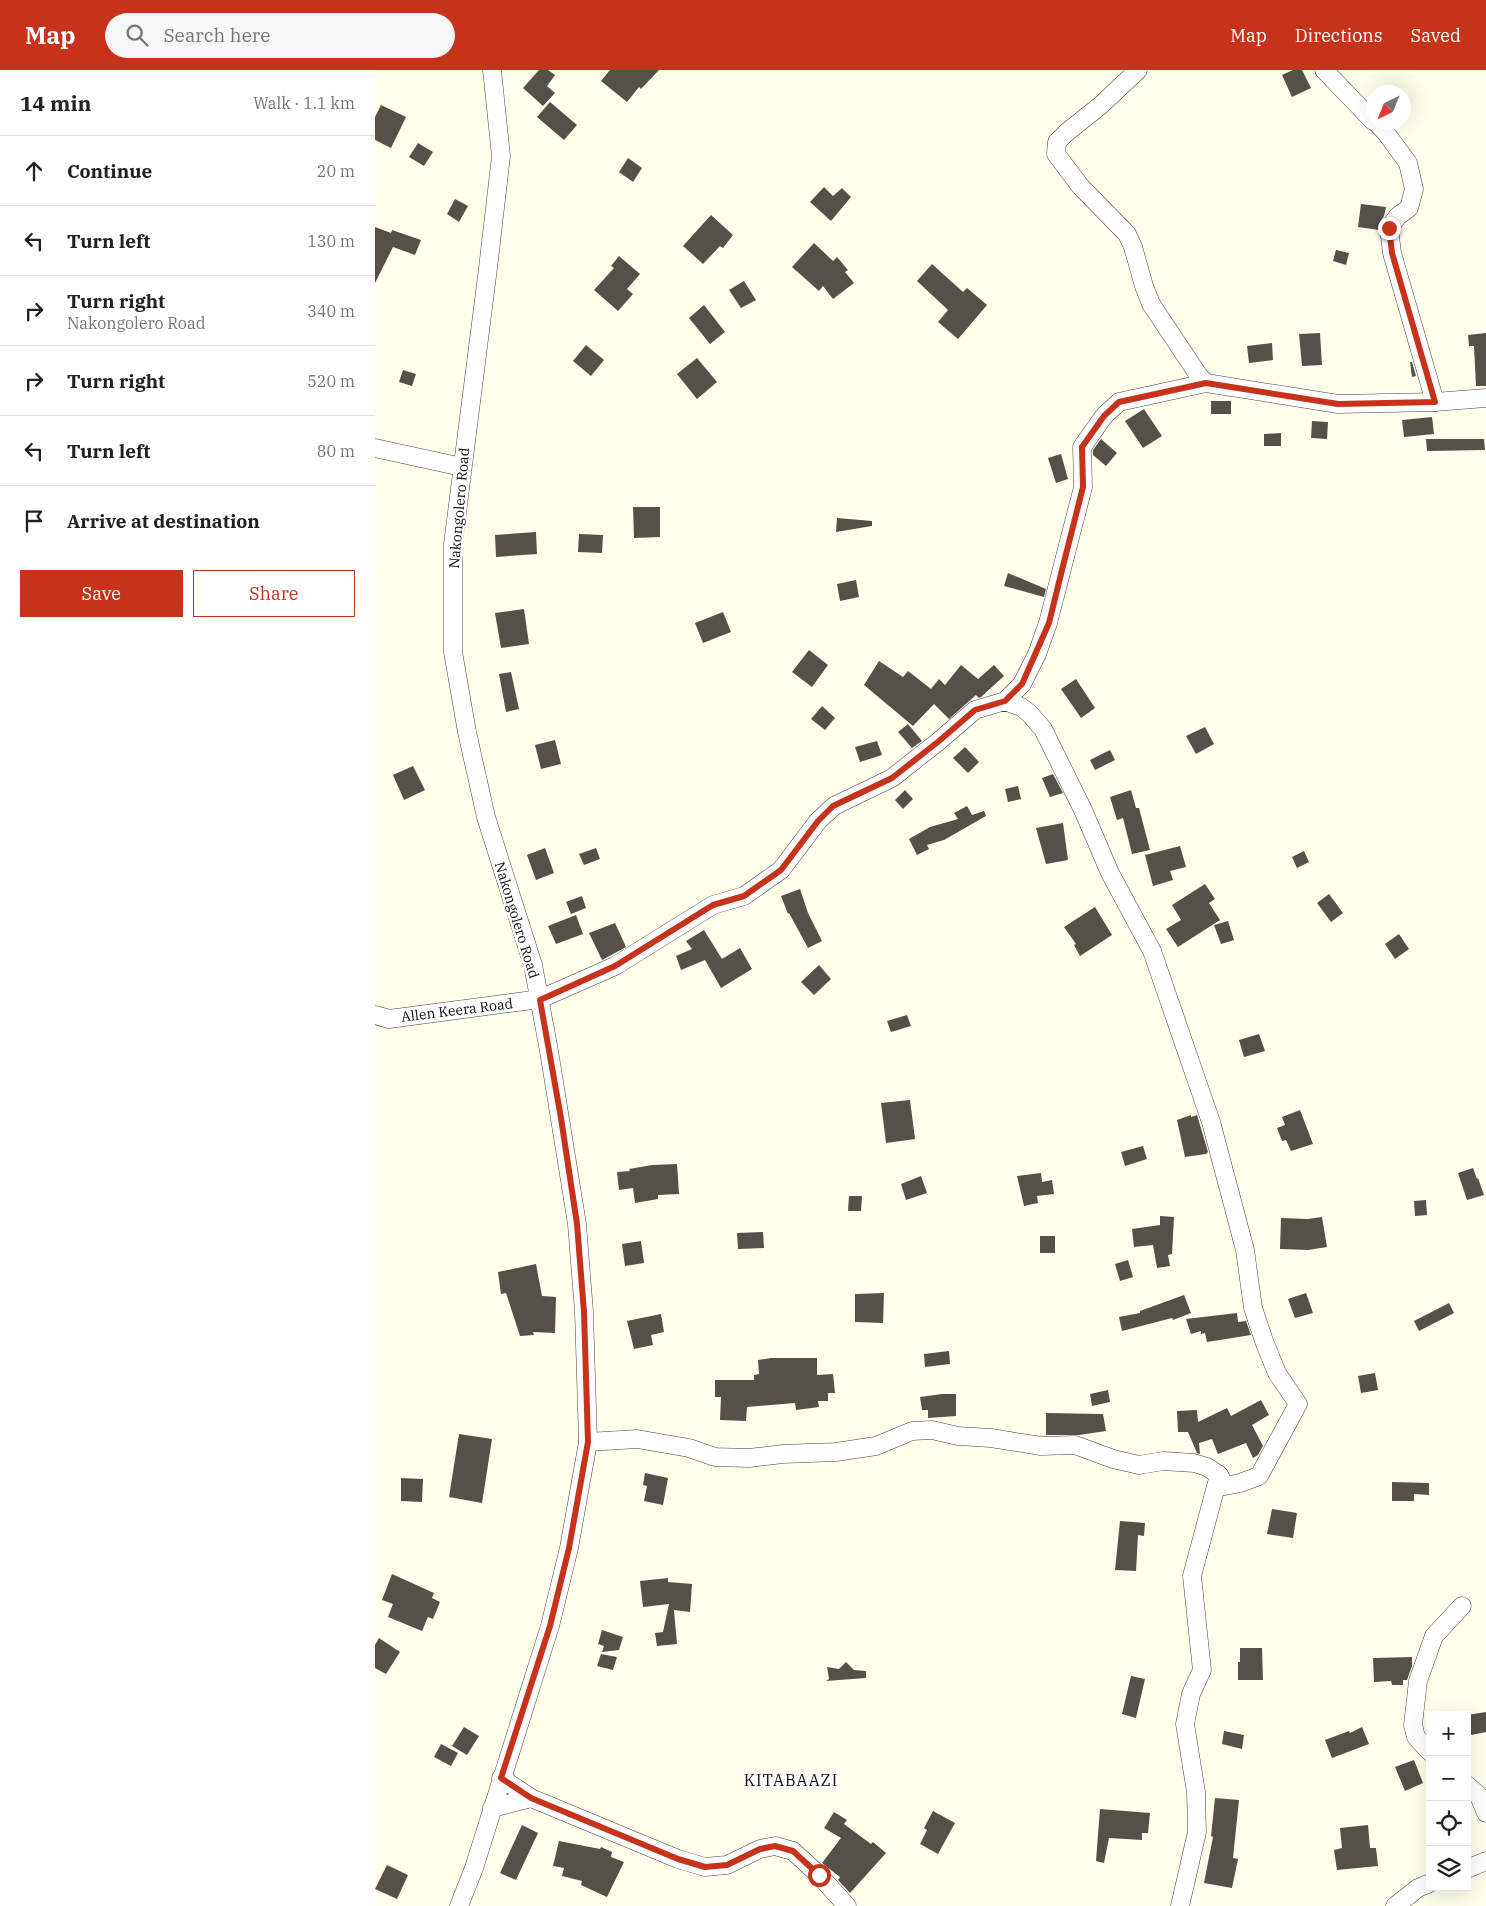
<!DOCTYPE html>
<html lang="en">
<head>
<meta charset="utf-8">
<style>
	body { margin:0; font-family:"IBM Plex Serif",serif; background:#f6f6f6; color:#202124 }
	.controls { position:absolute; right:15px; bottom:15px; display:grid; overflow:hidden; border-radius:0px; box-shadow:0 5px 20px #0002 }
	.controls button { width:45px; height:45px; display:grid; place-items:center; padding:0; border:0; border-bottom:1px solid #e0e0e0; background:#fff; color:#202124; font:25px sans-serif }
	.compass { position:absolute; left:991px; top:15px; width:45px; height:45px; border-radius:50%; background:#fff; box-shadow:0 5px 20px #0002; rotate:223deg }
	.stop { position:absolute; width:15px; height:15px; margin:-11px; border:4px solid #c7321a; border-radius:50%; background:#fff }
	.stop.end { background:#c7321a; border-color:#fff; box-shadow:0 1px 5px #0008 }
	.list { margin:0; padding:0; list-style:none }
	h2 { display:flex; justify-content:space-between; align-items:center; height:65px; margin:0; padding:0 20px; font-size:21px }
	h2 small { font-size:16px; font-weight:400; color:#757577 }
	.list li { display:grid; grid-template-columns:32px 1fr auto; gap:15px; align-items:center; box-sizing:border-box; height:70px; padding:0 20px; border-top:1px solid #e0e0e0 }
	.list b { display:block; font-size:19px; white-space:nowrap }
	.list p { margin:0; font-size:16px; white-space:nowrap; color:#757577 }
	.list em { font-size:16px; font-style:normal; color:#757577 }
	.actions { display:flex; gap:10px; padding:15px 20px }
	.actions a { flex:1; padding:11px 0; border:1px solid #c7321a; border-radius:0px; text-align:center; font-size:18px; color:#c7321a }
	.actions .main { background:#c7321a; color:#fff }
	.icon { flex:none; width:28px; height:28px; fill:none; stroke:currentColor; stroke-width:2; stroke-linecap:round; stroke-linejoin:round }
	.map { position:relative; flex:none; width:1111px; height:1836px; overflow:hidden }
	header { display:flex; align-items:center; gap:30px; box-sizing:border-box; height:70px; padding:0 25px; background:#c7321a; color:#fff }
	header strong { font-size:24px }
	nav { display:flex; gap:28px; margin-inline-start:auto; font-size:18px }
	.search { width:350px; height:45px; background:#f6f6f6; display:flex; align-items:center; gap:12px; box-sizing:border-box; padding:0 18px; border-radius:28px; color:#757577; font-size:19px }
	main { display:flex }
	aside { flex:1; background:#fff }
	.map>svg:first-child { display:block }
	.building { fill:#565048 }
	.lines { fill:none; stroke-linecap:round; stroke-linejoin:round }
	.street-casing { stroke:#404040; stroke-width:19 }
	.street { stroke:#fff; stroke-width:18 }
	.route { stroke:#c7321a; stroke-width:6 }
	.labels { text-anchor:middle; stroke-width:5; stroke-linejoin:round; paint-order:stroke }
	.street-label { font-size:14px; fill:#0d0d0d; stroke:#fff }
	.quarter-label { font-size:16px; letter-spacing:1px; fill:#0d0d0d; stroke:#fff }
</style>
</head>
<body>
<header>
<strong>Map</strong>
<div class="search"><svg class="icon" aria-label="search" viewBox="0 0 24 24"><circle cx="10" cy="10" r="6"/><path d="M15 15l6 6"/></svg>Search here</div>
<nav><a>Map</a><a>Directions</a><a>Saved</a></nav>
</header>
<main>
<aside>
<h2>14 min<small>Walk · 1.1 km</small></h2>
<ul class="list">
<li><svg class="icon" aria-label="ahead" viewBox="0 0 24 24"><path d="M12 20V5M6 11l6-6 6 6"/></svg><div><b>Continue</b></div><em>20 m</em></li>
<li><svg class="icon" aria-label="left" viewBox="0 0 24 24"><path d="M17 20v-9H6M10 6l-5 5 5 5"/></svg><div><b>Turn left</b></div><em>130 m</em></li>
<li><svg class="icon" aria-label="right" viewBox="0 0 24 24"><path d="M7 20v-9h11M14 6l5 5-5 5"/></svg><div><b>Turn right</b><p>Nakongolero Road</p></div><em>340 m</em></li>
<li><svg class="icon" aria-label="right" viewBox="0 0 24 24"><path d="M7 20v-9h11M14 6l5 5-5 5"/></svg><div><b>Turn right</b></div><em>520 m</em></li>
<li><svg class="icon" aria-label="left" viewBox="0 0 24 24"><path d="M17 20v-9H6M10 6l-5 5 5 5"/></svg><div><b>Turn left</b></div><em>80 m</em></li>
<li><svg class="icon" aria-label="arrive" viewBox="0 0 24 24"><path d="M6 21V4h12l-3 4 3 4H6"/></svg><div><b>Arrive at destination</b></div></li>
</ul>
<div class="actions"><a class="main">Save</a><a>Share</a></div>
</aside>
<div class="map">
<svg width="1111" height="1836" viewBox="0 0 1111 1836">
	<rect width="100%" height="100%" fill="#ffffec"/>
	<g class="building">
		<path d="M164 0H173L180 5 172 16 180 23 168 36 148 18Z"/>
		<path d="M235 0H284L266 19 264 17 252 32 226 11Z"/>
		<path d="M918 0H927L936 18 917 27 907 5Z"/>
		<path d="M175 32 202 55 189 70 162 47Z"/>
		<path d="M6 35 31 47 16 78 0 70V47Z"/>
		<path d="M43 73 58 82 49 96 34 87Z"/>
		<path d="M253 88 267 98 258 112 244 102Z"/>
		<path d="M449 117 458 126 467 118 476 127 456 151 435 132Z"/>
		<path d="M80 129 93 136 84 152 72 144Z"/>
		<path d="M986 134 1011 137 1009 146 1005 152 1004 160 983 157Z"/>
		<path d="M336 145 358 165 348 178 345 176 328 194 308 176Z"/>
		<path d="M0 157 16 163 17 160 46 170 40 185 18 177 0 213Z"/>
		<path d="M439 173 458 191 462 187 473 200 470 202 479 213 458 229 448 216 444 221 417 197Z"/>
		<path d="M961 180 974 183 971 195 958 191Z"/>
		<path d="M244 186 265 204 252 219 258 224 243 241 219 220 239 198 236 196Z"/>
		<path d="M557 194 588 222 592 218 612 235 583 269 563 252 573 240 542 211Z"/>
		<path d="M369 211 381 230 366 238 354 220Z"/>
		<path d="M329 235 350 262 335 274 314 248Z"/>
		<path d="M945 263 947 295 927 296 924 264Z"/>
		<path d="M1111 263V316H1101L1099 276H1094L1093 265Z"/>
		<path d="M897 273 898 290 874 293 872 276Z"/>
		<path d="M211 275 229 290 216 306 198 291Z"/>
		<path d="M322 288 342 312 322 329 302 304Z"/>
		<path d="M1035 292H1037L1041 306 1037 307Z"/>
		<path d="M28 300 41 304 37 316 24 312Z"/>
		<rect x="836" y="331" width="20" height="13"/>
		<path d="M769 339 787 366 768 378 750 351Z"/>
		<path d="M1057 347 1059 364 1029 367 1027 350Z"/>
		<path d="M937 351 953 352 952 369 936 368Z"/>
		<path d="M906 363V376H889V364Z"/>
		<path d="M726 369 742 383 731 396 718 385V380Z"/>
		<path d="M1051 369H1109L1110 380 1052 381Z"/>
		<path d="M686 384 693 409 681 413 673 388Z"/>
		<path d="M258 437H285V467L259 468Z"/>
		<path d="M462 448 497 451V456L461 462Z"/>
		<path d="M161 462 162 484 121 487 120 465Z"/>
		<path d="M204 464 228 465 227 483 203 482Z"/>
		<path d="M633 503 671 519 669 527 629 516Z"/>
		<path d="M481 510 484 527 465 531 462 514Z"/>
		<path d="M149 539 154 574 126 578 120 543Z"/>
		<path d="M348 542 356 562 328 573 320 553Z"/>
		<path d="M434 580 453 595 437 617 417 602Z"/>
		<path d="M504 591 528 607 533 601 556 619 564 609 570 615 586 595 603 609 619 595 629 606 606 627 604 628 601 625 574 649 559 634 538 656 489 615Z"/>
		<path d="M136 602 144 639 131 642 124 604Z"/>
		<path d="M701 609 720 638 706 648 686 619Z"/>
		<path d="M447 636 460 648 450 660 436 649Z"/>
		<path d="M533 654 547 671 537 678 523 662Z"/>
		<path d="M830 657 839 674 821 684 811 666Z"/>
		<path d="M180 670 186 694 166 699 160 675Z"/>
		<path d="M502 671 507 685 485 692 480 677Z"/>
		<path d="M590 677 604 692 593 703 578 688Z"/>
		<path d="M735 680 740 690 720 700 715 690Z"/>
		<path d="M38 696 50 720 29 730 18 705Z"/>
		<path d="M678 704 688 723 675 727 667 708Z"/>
		<path d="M643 716 646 729 633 732 630 719Z"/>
		<path d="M530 720 538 729 528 739 520 730Z"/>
		<path d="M756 720 761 738H764L775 780 757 784 748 748 742 750 735 727Z"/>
		<path d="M592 736 597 745 609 741 611 746 569 770 552 775 554 779 542 785 534 769 555 757 583 749 579 743Z"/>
		<path d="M688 753 693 790 671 794 661 758Z"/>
		<path d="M805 776 811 797 795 801 798 810 778 816 770 785Z"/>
		<path d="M170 778 179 803 161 810 152 785Z"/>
		<path d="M221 778 225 789 209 795 204 784Z"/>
		<path d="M929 781 934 792 922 798 917 787Z"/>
		<path d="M830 814 840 829 834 833 845 850 803 877 791 859 806 850 797 835Z"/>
		<path d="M425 819 433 843 447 871 433 878 414 843 413 844 406 826Z"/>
		<path d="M954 824 968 843 956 852 942 833Z"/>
		<path d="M207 826 211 838 196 844 191 832Z"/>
		<path d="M720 837 737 865 705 886 699 875 701 874 689 857Z"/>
		<path d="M201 845 208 864 181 874 173 856Z"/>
		<path d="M853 851 859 870 846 874 839 855Z"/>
		<path d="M240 853 251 877 227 890 214 863Z"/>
		<path d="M329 860 347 889 365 878 377 899 346 918 330 890 306 900 301 886 317 879 311 871Z"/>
		<path d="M1024 864 1034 879 1020 889 1010 874Z"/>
		<path d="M444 895 456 909 439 925 426 912Z"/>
		<path d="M532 945 536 956 516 962 512 951Z"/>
		<path d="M884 964 890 981 869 987 864 970Z"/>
		<path d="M535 1030 540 1069 511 1073 506 1033Z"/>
		<path d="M925 1040 938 1074 916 1081 911 1070 907 1071 902 1058 910 1055 907 1047Z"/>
		<path d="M816 1045V1047L822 1045 833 1082 831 1084 810 1087 802 1050Z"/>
		<path d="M768 1076 772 1089 750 1096 746 1082Z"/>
		<path d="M302 1094 304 1124 283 1125V1129L260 1133 258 1118 244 1120 242 1102 255 1101 254 1099 277 1095Z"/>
		<path d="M1098 1098 1102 1109 1103 1108 1109 1125 1092 1130 1083 1103Z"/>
		<path d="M666 1103 667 1112 677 1110 679 1124 662 1126 663 1133 649 1136 642 1106Z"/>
		<path d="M546 1106 552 1123 531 1130 526 1114Z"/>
		<path d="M474 1126H487L486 1141H473Z"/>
		<path d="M1051 1130 1052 1145 1040 1146 1039 1131Z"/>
		<path d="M785 1146 799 1147 797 1184 793 1185 795 1196 782 1198 778 1175 759 1177 757 1159 785 1155Z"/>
		<path d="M947 1147 952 1177 933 1180 905 1179 906 1148 933 1149Z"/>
		<path d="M388 1162 389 1178 363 1179 362 1163Z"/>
		<rect x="665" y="1166" width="15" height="17"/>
		<path d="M266 1171 269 1193 250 1196 247 1174Z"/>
		<path d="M753 1190 758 1207 745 1211 740 1194Z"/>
		<path d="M161 1194 167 1226 181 1227 180 1263 158 1262 159 1265 145 1266 131 1223 126 1224 123 1202Z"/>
		<path d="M509 1223 508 1253 480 1252V1224Z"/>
		<path d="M931 1223 938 1243 920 1248 913 1229Z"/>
		<path d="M809 1225 816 1243 798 1250 797 1248 747 1261 744 1247 765 1243V1241Z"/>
		<path d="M1074 1233 1079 1243 1044 1261 1039 1251Z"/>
		<path d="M862 1243 863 1252 871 1251 876 1265 832 1272 830 1263 826 1264V1261L816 1264 811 1249Z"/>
		<path d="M286 1244 289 1262 276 1265 278 1275 259 1279 252 1251Z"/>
		<path d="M574 1281 575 1294 550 1297 549 1284Z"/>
		<path d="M396 1288H442V1305L458 1304 460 1323H453V1331H443L444 1337 421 1340 420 1333 372 1337 371 1351 345 1350 346 1327H340V1310H379V1305L384 1304 383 1290Z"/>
		<path d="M1000 1303 1003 1320 986 1323 983 1306Z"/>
		<path d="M733 1320 735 1332 717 1336 715 1324Z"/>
		<path d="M567 1324H581V1346L553 1348V1340H547L545 1327Z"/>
		<path d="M886 1330 894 1345 877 1355 888 1376 883 1385 878 1388 871 1373 843 1384 837 1369 824 1373 825 1384 822 1383 813 1362H803L802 1341 822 1340 823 1352 852 1338 856 1346Z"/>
		<path d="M671 1343 728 1344 731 1361 704 1365H671Z"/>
		<path d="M84 1364 117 1369 107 1433 74 1427Z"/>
		<path d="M270 1403 293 1408 288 1435 269 1431 272 1416 268 1415Z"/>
		<path d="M26 1408 48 1409 47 1432 26 1431Z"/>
		<path d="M1017 1412 1054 1413V1425L1039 1424V1431H1017Z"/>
		<path d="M897 1439 922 1443 918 1468 892 1464Z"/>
		<path d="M745 1451 770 1453 769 1466 763 1465 761 1501 740 1500Z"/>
		<path d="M17 1504 59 1523 57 1528 65 1532 58 1549 53 1547 47 1561 13 1547 18 1534 7 1530Z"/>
		<path d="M293 1508V1512L317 1514 315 1542 299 1540 302 1574 282 1576 280 1563 288 1562 294 1534 268 1537 265 1511Z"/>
		<path d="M227 1560 248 1567 244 1580 227 1582 229 1576 223 1574Z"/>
		<path d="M4 1568 25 1582 11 1604 0 1598V1575Z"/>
		<path d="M865 1578H887L888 1610H863V1592H865Z"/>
		<path d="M226 1584 242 1587 238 1600 222 1596Z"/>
		<path d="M1037 1587V1596L1032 1610H1028V1615H1017L1016 1611 999 1612 998 1588Z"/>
		<path d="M471 1592 479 1600 491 1601V1608L451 1611 454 1609 452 1597 464 1599Z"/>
		<path d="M756 1606 770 1609 761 1648 747 1644Z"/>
		<path d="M1111 1642V1662L1096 1665 1092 1645Z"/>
		<path d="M89 1657 104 1666 92 1685 77 1676Z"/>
		<path d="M987 1657 994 1674 957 1688 950 1670 974 1661 975 1663Z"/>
		<path d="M849 1661 869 1665 867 1679 847 1674Z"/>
		<path d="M66 1674 83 1683 76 1696 59 1687Z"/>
		<path d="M1039 1690 1048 1713 1030 1721 1020 1697Z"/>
		<path d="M840 1728 864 1730 858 1788 863 1789 857 1818 829 1813 838 1767 836 1766Z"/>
		<path d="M725 1739 775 1743 773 1763H767V1770L734 1768 729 1793 721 1791Z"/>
		<path d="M558 1741 580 1753 563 1784 545 1774 552 1760 549 1758Z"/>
		<path d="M459 1742 472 1750 469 1754 496 1774 498 1772 511 1783 475 1823 463 1810 465 1807 447 1793 466 1768 449 1758Z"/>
		<path d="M147 1755 163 1763 141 1810 125 1803Z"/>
		<path d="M993 1755 995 1778H1001L1003 1796 962 1800 959 1780 967 1778 965 1758Z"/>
		<path d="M184 1771 225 1779 226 1777 237 1782 236 1787 249 1792 232 1827 206 1815 207 1811 187 1806 189 1798 178 1796Z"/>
		<path d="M12 1795 33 1805 22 1829 0 1819Z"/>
	</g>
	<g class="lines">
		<g class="street-casing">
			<g id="street">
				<path d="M763 0 726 35 691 63 682 72 681 84 706 117 752 164 758 177 769 216 776 234 824 306 831 313 963 334 1060 332 1111 328"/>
				<path d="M949 0 998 51"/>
				<path d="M1001 52 1011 63 1033 93 1039 119 1034 138 1023 146 1014 158 1017 183 1060 332"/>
				<path d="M0 378 87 397"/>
				<path d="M630 631 647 614 662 584 673 553 708 417 707 377 729 346 744 332 831 313"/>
				<path d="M0 945 14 949 165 929 240 896 338 835 369 826 406 800 443 751 459 736 517 708 564 671 600 640 630 631 646 637 654 643 668 659 708 740 735 803 777 881 836 1052 870 1180 878 1238 889 1271 902 1303 923 1334 884 1406 865 1413 850 1416 844 1405 832 1397 819 1393 788 1391 764 1395 738 1389 700 1375 666 1376 616 1368 583 1366 557 1360 537 1361 501 1376 461 1382 408 1384 374 1388 340 1387 314 1378 262 1369 213 1372"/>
				<path d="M1055 1682 1041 1667 1038 1655 1043 1611 1059 1566 1087 1536"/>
				<path d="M126 1708 156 1728 303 1789 330 1797 352 1795 385 1779 400 1776 418 1781 444 1805 472 1836"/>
				<path d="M1092 1715 1104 1726 1111 1743"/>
				<path d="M117 1738 156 1728"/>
				<path d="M1092 1799 1111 1791"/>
				<path d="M84 1836 99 1798 175 1556 194 1478 213 1372 209 1242 202 1154 174 981 158 895 111 747 92 662 78 582V474L113 198 126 86 117 0"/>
				<path d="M805 1836 822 1762 821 1722 810 1654 816 1624 827 1600 817 1506 844 1405"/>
				<path d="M1020 1836 1043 1818 1055 1813"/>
			</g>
		</g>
		<use href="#street" class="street"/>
	</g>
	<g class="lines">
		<path class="route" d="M444 1805 418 1781 400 1776 385 1779 352 1795 330 1797 303 1789 156 1728 126 1708 175 1556 194 1478 213 1372 209 1242 202 1154 186 1048 165 930 240 896 338 835 369 826 406 800 443 751 458 736 517 708 564 671 600 640 630 631 647 614 674 553 687 500 708 417 707 377 729 346 744 332 831 313 963 334 1060 332 1017 183 1014 158"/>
	</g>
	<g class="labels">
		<g class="street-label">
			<text transform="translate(84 438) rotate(-85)" y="5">Nakongolero Road</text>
			<text transform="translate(142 850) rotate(73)" y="5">Nakongolero Road</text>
			<text transform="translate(82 940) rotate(-7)" y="5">Allen Keera Road</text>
		</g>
		<g class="quarter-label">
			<text x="416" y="1716">KITABAAZI</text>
		</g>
	</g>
</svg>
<div class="controls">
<button>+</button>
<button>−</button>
<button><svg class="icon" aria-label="locate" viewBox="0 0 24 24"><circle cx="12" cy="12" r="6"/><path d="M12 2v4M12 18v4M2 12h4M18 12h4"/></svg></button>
<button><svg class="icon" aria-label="layers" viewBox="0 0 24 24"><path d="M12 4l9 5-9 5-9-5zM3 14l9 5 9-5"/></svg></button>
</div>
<svg class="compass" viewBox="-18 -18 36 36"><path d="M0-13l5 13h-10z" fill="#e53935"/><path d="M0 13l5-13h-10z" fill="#757577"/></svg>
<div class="stop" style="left:444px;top:1805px"></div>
<div class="stop end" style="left:1014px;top:158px"></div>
</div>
</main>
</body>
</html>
